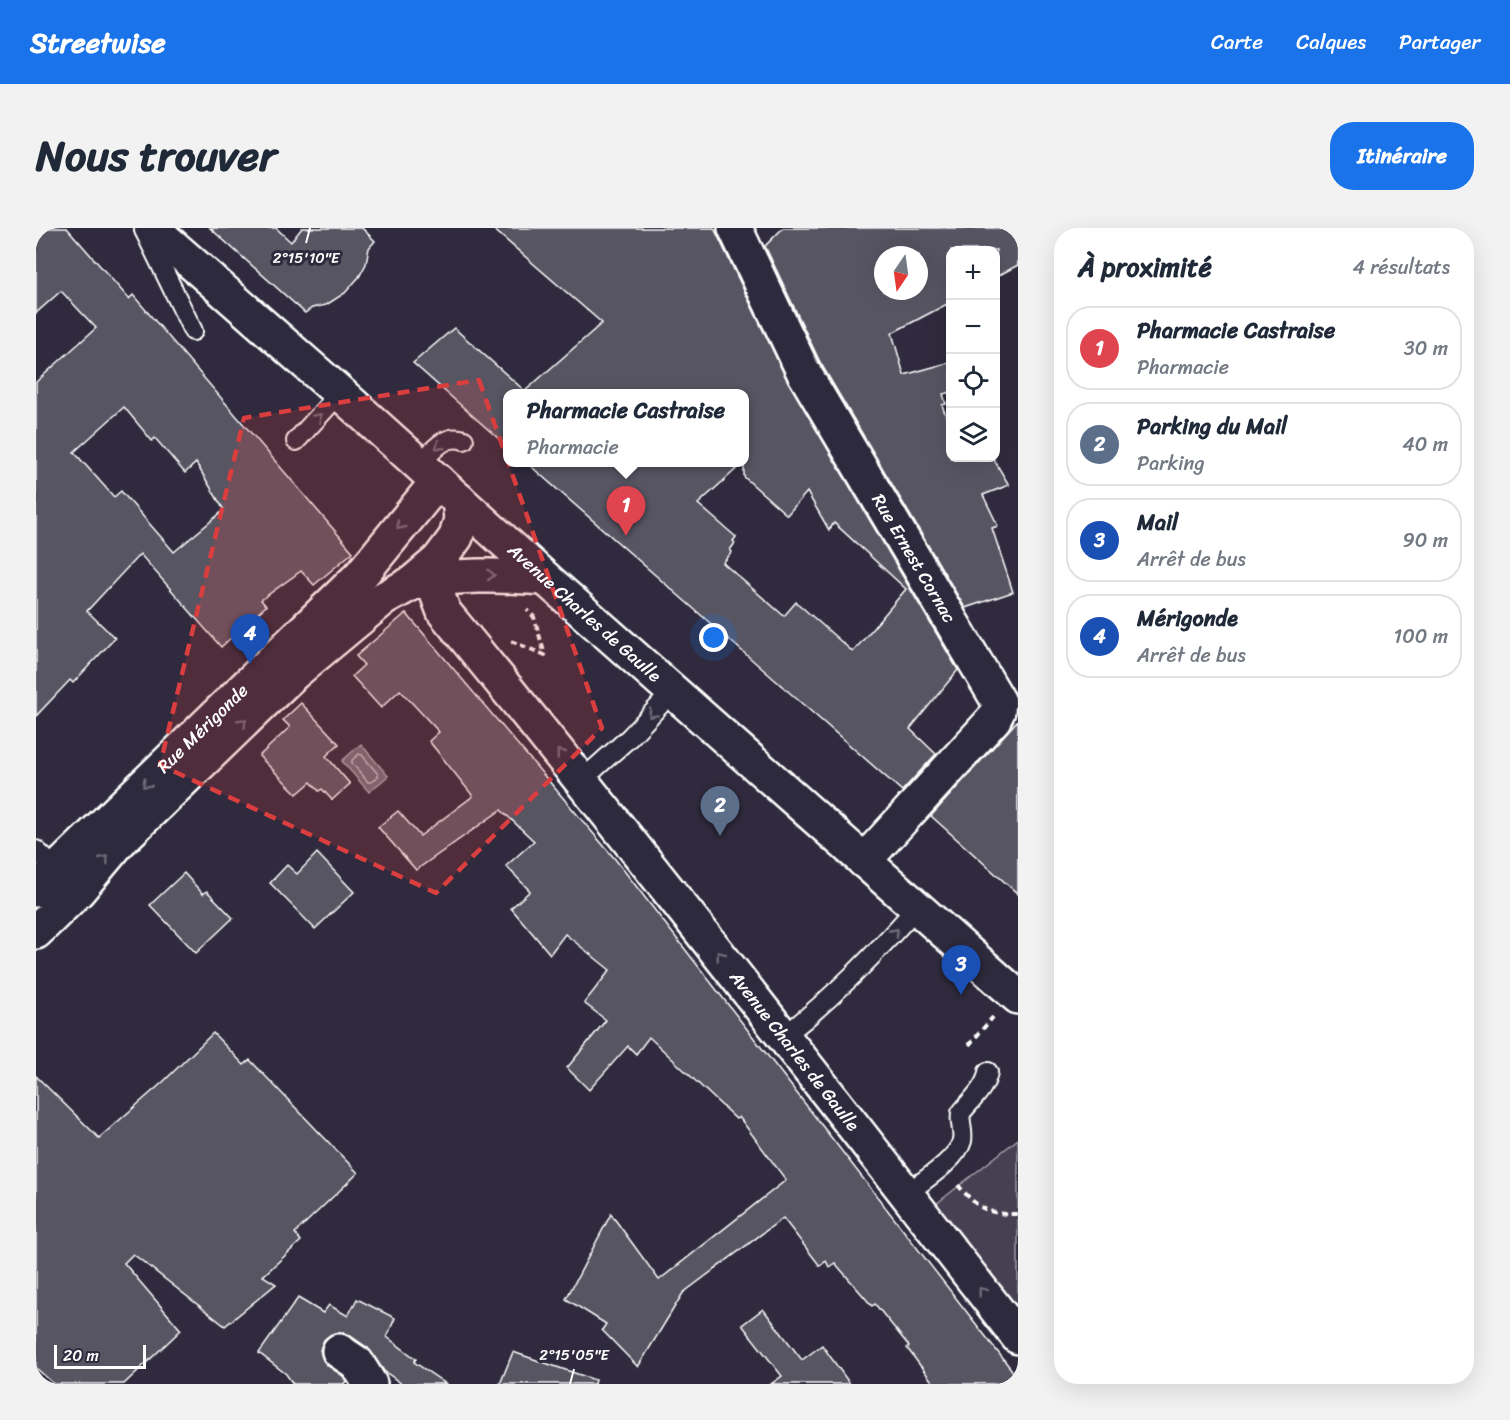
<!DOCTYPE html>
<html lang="fr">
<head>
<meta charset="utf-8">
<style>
	body { margin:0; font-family:Sriracha,sans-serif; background:#f2f2f3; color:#1f2937 }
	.controls { position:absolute; right:18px; top:18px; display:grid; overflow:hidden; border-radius:12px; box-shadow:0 6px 24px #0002 }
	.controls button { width:54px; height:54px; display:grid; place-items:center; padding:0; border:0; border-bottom:2px solid #e0e1e3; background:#fff; color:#1f2937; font:30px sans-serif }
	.compass { position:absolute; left:838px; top:18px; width:54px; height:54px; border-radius:50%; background:#fff; box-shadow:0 6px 24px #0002; rotate:193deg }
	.scale { position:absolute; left:18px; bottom:15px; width:92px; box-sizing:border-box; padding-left:6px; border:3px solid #fff; border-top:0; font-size:16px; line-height:21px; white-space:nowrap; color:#fff; -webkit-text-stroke:4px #2f2a3d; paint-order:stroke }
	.you { position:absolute; left:678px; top:410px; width:21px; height:21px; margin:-15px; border:4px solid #fff; border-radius:50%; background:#1a73e8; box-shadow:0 0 0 9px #1a73e833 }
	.badge { display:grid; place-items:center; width:39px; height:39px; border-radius:50%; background:#1a73e8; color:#fff; font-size:20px; font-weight:700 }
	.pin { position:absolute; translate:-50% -50px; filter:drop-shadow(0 2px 3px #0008) }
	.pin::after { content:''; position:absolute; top:32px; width:21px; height:18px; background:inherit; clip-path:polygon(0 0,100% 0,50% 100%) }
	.popup { position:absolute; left:467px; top:161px; width:246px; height:78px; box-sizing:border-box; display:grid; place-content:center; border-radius:12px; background:#fff; filter:drop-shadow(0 2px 4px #0005); font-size:20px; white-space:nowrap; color:#747a83 }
	.popup b { font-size:22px; color:#1f2937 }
	.popup::after { content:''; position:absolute; left:50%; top:100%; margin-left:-12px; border:12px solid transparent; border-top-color:#fff }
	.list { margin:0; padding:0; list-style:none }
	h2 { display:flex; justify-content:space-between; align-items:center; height:78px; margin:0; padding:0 24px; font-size:26px }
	h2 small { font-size:20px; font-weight:400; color:#747a83 }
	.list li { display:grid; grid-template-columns:39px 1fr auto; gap:18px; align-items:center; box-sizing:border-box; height:84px; margin:0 12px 12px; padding:0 12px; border:2px solid #e0e1e3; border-radius:24px }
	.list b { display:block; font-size:22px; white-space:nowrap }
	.list p { margin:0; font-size:20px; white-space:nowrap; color:#747a83 }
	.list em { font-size:20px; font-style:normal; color:#747a83 }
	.icon { flex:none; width:33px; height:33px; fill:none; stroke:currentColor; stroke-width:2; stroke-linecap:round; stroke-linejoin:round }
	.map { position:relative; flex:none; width:982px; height:1156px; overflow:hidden; border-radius:24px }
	header { display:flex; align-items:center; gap:36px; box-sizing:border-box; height:84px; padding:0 30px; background:#1a73e8; color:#fff }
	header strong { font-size:28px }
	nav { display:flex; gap:33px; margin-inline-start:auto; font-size:21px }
	.intro { display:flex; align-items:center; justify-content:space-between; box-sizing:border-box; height:144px; padding:0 36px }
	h1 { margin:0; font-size:42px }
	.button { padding:15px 27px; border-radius:24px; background:#1a73e8; color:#fff; font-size:21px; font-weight:700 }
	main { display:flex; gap:36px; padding:0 36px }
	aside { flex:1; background:#fff; border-radius:24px; box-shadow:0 6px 24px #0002 }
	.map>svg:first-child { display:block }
	.green { fill:#464152; stroke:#a2a0a8; stroke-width:1.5 }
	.water { fill:#6d6a77; stroke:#a7a6ad; stroke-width:1.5 }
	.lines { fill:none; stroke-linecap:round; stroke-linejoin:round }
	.shore { stroke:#c5c3c9; stroke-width:1.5 }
	.building { fill:#595564; stroke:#fff; stroke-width:1.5; fill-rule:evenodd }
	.lane-casing { stroke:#fff; stroke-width:22 }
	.street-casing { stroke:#fff; stroke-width:38 }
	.secondary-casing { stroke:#fff; stroke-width:38 }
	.primary-casing { stroke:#fff; stroke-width:38 }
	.path { stroke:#fff; stroke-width:4; stroke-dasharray:6 4.5; stroke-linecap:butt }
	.lane { stroke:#2f2a3d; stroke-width:18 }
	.street { stroke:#2f2a3d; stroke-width:33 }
	.secondary { stroke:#2f2a3d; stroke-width:33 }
	.primary { stroke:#2f2a3d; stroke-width:33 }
	.oneway { stroke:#6d6a77 }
	.marked { fill:#da3e3e; fill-opacity:0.2; stroke:#da3e3e; stroke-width:4.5; stroke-dasharray:12 8; stroke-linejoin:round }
	.ticks { fill:none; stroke:#fff; stroke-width:2 }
	.labels { text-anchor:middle; stroke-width:6; stroke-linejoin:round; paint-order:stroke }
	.street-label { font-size:18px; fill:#fff; stroke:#2f2a3d }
	.ticks-label { font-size:15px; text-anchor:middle; fill:#fff; stroke:#2f2a3d; stroke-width:6; stroke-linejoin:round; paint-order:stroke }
</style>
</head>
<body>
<header>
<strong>Streetwise</strong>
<nav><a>Carte</a><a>Calques</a><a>Partager</a></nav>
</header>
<div class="intro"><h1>Nous trouver</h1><a class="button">Itinéraire</a></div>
<main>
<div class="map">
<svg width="982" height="1156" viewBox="0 0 982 1156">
	<rect width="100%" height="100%" fill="#2f2a3d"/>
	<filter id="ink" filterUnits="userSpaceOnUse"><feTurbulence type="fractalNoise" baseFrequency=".0167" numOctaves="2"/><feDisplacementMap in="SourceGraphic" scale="12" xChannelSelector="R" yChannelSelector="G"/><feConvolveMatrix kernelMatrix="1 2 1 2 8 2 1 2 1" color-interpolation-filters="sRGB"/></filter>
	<g filter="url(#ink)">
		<path class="green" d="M982 911V1089L895 980Z"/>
		<path class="water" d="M325 516 352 548 333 564 306 533Z"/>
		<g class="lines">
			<path class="shore" d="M323 526 326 527 342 546V549L335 554H332L316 535V532Z"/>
		</g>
		<g class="building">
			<path d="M0 0H31L93 71 97 67 317 324 278 357 265 343 225 372 230 378 185 419 104 326 51 383 79 410 37 455 34 452 0 488V154L60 100 25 63 0 85ZM88 179 116 213 119 210 149 245 160 235 188 282 138 324 85 263 78 269 38 224Z"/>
			<path d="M174 0H240L255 14 266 0H326L339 13 333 20 330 36 323 49 309 65 290 77 276 80 269 85Z"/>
			<path d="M456 0H678L751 152 922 442 874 501 900 526 866 563 490 234H708L662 276 700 309 697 313 699 315 694 322 696 324 687 335 748 388 760 374 817 424 870 361 798 295 793 302 771 264 751 287 708 249V165H471V218L377 135 418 100 489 163 566 95Z"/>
			<path d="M747 0H982V37L960 49V22H915V74L856 105 868 147 915 134V164L907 166 910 176 906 177 915 202V230H957L973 257 947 267 962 298 956 300 977 364 929 380 784 134 729 18ZM847 27H883V63H847Z"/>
			<path d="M370 385 579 631 982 1150V1156H898L871 1120 873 1118 839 1076 836 1078 799 1035 793 1039 790 1033 784 1038 747 990 647 1065 602 1139 566 1102 570 1096 530 1071 575 986 623 1052 750 952 703 889 700 891 613 809 600 826 592 818 553 862 531 840 570 792 548 775 574 742 529 706 514 726 475 680 494 663 470 638 498 613 465 582 380 642 342 599 362 583 384 608 437 568 393 513 403 504 364 462 345 480 316 448 328 437 320 428Z"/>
			<path d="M265 475 303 516 290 528 314 556 296 572 286 561 283 563 275 554 261 566 223 528 254 499 247 492Z"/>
			<path d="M982 492V666L895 588Z"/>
			<path d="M281 625 318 664 279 701 234 655 251 637 261 646Z"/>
			<path d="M148 645 167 666 171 663 197 690 160 725 114 677Z"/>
			<path d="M177 805 208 837 214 832 322 945 259 1005 265 1013 227 1048 240 1056 189 1098 97 1026 88 1035 145 1102 88 1156H18L0 1140V848L63 910 127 854Z"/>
			<path d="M262 1070 287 1085 293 1077 312 1088 321 1071 359 1090 351 1109 380 1131 378 1134 410 1156H366L348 1143 332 1120 313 1107 304 1104 294 1107 288 1112 284 1122 287 1132 292 1138 307 1148 310 1153 308 1156H257L250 1146 223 1125Z"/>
			<path d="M727 1081 766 1132 786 1117 814 1156H735L746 1148 706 1097Z"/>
			<path d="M477 1124 559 1152 558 1156H464Z"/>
		</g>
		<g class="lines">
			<g class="lane-casing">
				<g id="lane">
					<path d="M108 2 157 103"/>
					<path d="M260 213 304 165"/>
					<path d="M383 237C396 224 408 205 428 212"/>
					<path d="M546 552 594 509 637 463"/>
					<path d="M0 622 27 648"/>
					<path d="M748 808C798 769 839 726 881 679"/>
					<path d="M870 966C885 954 921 932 926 913 928 903 923 895 925 885 934 873 950 860 952 844"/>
				</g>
			</g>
			<g class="street-casing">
				<g id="street">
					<path id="s1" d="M699 0 767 143 963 474 962 483 958 491 828 633"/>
					<path id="s2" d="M403 332 402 368 408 384C604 622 792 866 982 1109"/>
					<path d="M303 1123 321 1135 334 1156"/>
				</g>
			</g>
			<g class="secondary-casing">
				<g id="secondary">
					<path d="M376 355C421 346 464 347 509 350"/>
					<path id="s3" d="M0 662 325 347 402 253"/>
					<path d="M0 704 42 663 83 614 258 445 347 371 376 355 403 332 420 309 425 291 423 272"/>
				</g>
			</g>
			<g class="primary-casing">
				<g id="primary">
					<path id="s4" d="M116 0 304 165 509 350 982 769"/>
				</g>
			</g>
			<g class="path">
				<path d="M475 413 509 427 498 389 491 382"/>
				<path d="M933 817 957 789"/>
				<path d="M922 957C941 980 952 987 982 986"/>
			</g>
			<use href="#lane" class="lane"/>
			<use href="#street" class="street"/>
			<use href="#secondary" class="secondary"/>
			<use href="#primary" class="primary"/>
		</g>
		<defs><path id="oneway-chevron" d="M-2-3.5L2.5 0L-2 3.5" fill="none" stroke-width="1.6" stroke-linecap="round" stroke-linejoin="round" transform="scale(1.5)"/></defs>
		<g class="oneway">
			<use href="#oneway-chevron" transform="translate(282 189) rotate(-47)"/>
			<use href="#oneway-chevron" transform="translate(403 218) rotate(141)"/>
			<use href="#oneway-chevron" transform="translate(364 298) rotate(129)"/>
			<use href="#oneway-chevron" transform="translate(455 347) rotate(1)"/>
			<use href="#oneway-chevron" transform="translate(616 486) rotate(133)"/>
			<use href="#oneway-chevron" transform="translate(207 494) rotate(-44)"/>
			<use href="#oneway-chevron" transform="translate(524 525) rotate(-129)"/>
			<use href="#oneway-chevron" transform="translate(110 556) rotate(136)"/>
			<use href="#oneway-chevron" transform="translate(69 631) rotate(-51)"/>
			<use href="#oneway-chevron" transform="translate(859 704) rotate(-48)"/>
			<use href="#oneway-chevron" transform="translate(684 727) rotate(-128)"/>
			<use href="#oneway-chevron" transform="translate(946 1063) rotate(-128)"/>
		</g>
	</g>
	<path class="marked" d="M443 152 566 500 400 665 124 537 208 190Z"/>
	<path class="ticks" d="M270 15 274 0M534 1156 538 1141"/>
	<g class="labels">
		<g class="street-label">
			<text dy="6" stroke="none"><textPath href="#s1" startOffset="376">Rue Ernest Cornac</textPath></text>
			<text dy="6" stroke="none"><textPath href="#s4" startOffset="579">Avenue Charles de Gaulle</textPath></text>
			<text dy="6" stroke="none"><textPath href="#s3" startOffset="232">Rue Mérigonde</textPath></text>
			<text dy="6" stroke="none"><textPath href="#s2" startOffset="615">Avenue Charles de Gaulle</textPath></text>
		</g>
	</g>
	<g class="ticks-label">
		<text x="270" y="35">2°15'10"E</text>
		<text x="538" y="1132">2°15'05"E</text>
	</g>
</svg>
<div class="controls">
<button>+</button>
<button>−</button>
<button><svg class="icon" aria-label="locate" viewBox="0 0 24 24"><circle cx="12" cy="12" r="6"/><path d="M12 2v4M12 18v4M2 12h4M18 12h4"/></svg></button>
<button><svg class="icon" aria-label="layers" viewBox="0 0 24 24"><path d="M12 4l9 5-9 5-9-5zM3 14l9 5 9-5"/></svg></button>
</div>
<svg class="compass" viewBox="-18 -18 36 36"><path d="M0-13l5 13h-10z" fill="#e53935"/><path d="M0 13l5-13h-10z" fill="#747a83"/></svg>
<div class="scale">20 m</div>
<div class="you"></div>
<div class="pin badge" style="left:590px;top:308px;background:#e0444e">1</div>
<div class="popup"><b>Pharmacie Castraise</b>Pharmacie</div>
<div class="pin badge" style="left:684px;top:608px;background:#5c6f8a">2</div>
<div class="pin badge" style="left:925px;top:767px;background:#1a4fb4">3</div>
<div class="pin badge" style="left:214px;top:436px;background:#1a4fb4">4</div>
</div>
<aside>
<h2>À proximité<small>4 résultats</small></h2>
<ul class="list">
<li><span class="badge" style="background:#e0444e">1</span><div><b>Pharmacie Castraise</b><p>Pharmacie</p></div><em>30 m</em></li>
<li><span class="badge" style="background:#5c6f8a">2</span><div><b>Parking du Mail</b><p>Parking</p></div><em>40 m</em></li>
<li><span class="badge" style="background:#1a4fb4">3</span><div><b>Mail</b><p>Arrêt de bus</p></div><em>90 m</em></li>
<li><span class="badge" style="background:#1a4fb4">4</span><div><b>Mérigonde</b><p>Arrêt de bus</p></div><em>100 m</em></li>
</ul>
</aside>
</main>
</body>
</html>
